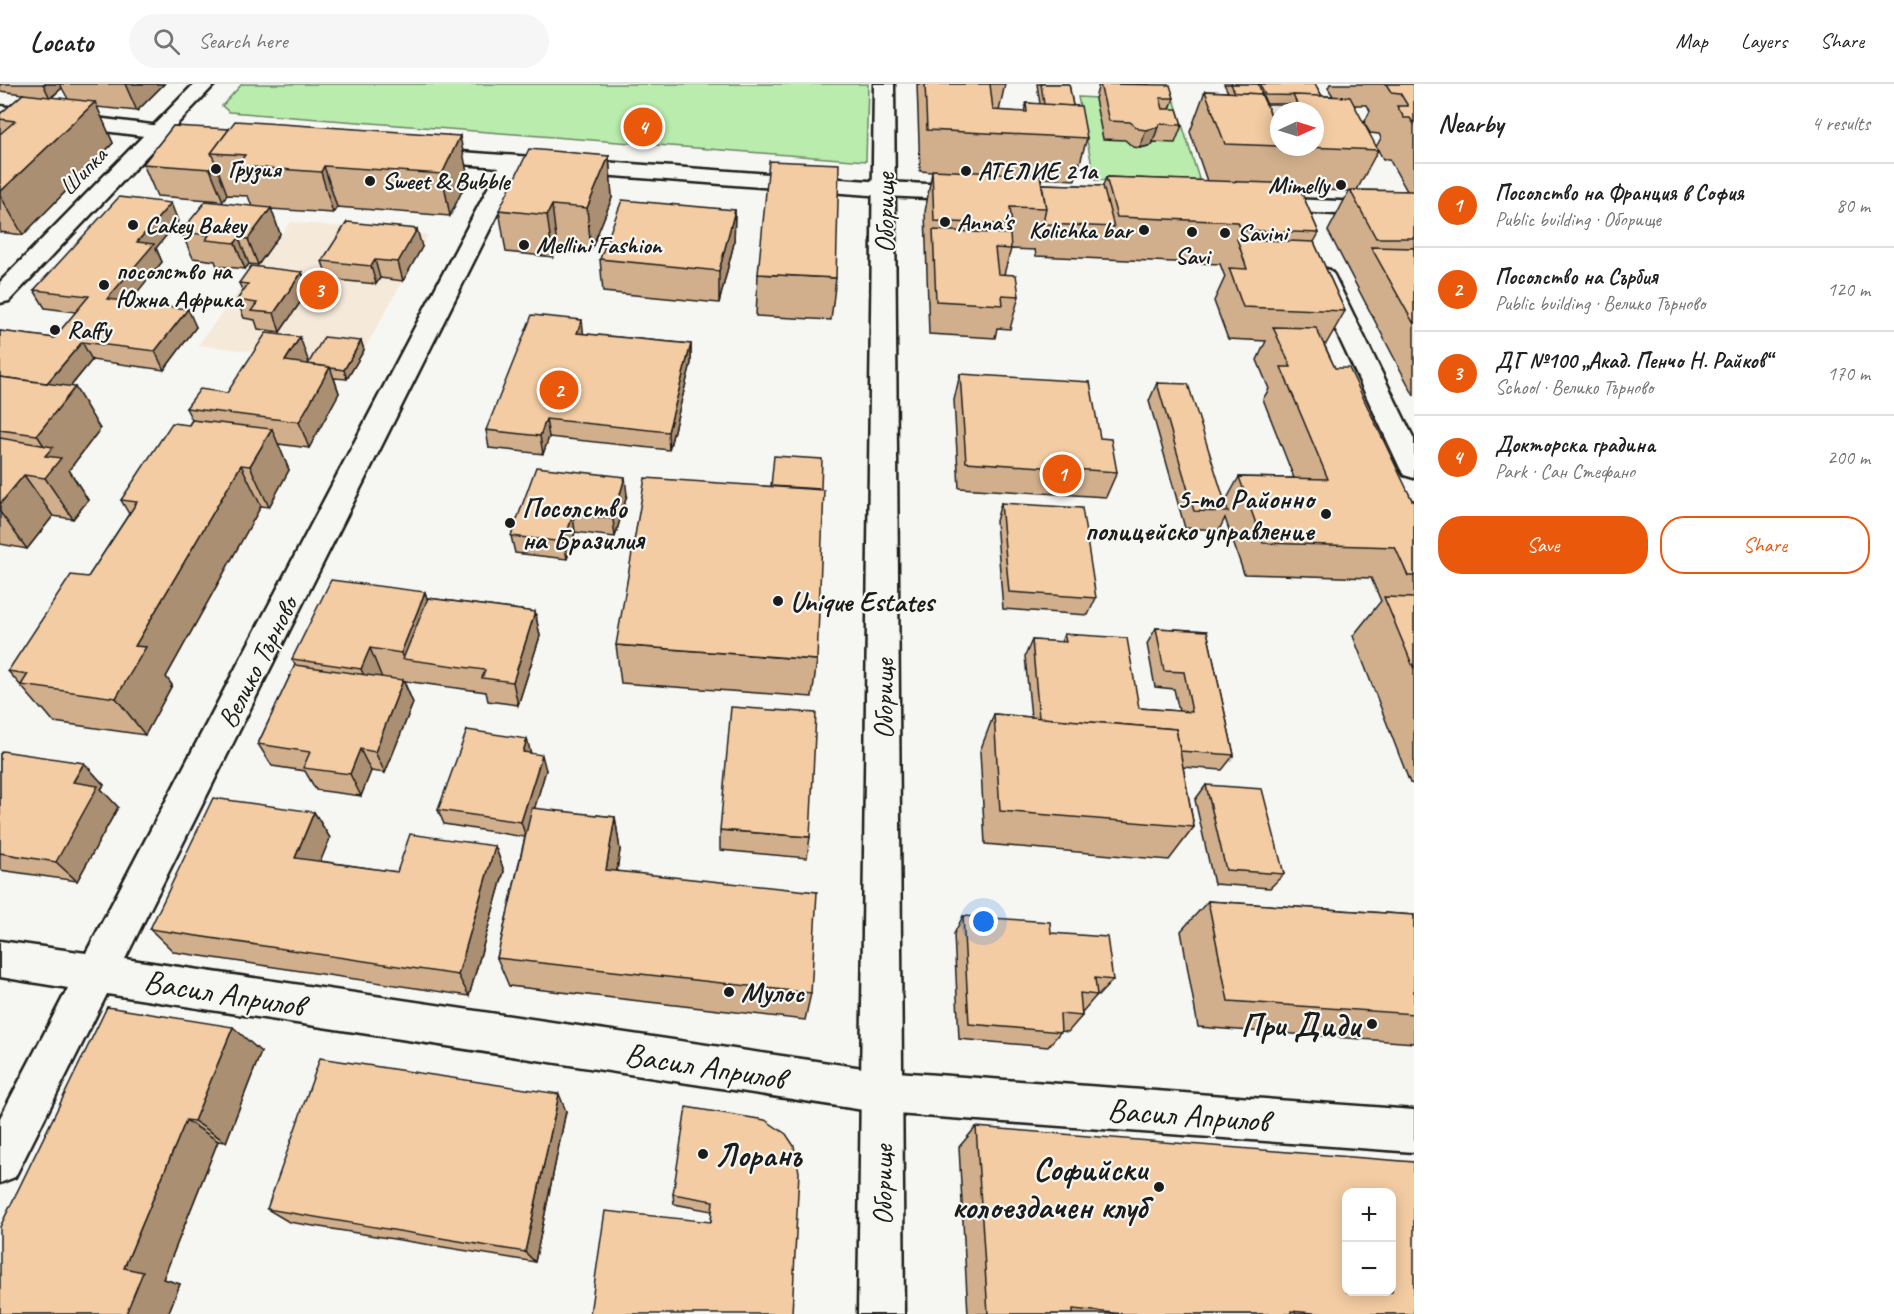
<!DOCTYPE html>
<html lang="en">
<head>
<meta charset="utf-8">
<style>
	body { margin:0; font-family:Caveat,sans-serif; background:#f6f6f6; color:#222 }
	.controls { position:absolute; right:18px; bottom:18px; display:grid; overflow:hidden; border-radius:12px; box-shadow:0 3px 15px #0003 }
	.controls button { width:54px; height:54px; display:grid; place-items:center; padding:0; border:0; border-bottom:2px solid #e0e0e0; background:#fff; color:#222; font:30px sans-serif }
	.compass { position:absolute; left:1270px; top:18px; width:54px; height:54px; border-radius:50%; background:#fff; box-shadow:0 3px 15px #0003; rotate:86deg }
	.you { position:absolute; left:984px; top:838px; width:21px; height:21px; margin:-15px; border:4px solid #fff; border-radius:50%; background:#1a73e8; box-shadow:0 0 0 9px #1a73e833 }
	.badge { display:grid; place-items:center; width:39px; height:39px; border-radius:50%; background:#ea580c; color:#fff; font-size:20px; font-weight:700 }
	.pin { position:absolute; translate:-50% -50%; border:3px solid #fff; box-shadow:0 2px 6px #0006 }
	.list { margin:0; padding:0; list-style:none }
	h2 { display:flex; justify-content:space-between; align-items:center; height:78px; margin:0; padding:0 24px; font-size:26px }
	h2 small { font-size:20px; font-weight:400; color:#767676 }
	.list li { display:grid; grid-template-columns:39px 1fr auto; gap:18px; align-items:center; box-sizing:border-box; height:84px; padding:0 24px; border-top:2px solid #e0e0e0 }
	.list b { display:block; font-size:22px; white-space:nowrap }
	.list p { margin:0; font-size:20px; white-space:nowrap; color:#767676 }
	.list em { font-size:20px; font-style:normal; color:#767676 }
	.actions { display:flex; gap:12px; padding:18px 24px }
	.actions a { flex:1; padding:14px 0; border:2px solid #ea580c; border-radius:24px; text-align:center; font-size:21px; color:#ea580c }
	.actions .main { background:#ea580c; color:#fff }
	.icon { flex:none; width:33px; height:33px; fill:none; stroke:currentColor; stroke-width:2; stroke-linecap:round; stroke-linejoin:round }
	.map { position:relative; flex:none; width:1414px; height:1230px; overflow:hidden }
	header { display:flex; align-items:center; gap:36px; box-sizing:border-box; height:84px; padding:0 30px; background:#fff; border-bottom:2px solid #e0e0e0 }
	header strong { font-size:28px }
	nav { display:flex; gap:33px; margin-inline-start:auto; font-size:21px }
	.search { width:420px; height:54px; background:#f6f6f6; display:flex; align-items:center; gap:15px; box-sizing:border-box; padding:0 21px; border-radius:33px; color:#767676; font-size:22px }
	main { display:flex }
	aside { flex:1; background:#fff }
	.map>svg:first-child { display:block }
	.built { fill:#f5e9da }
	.green { fill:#b9ecad; stroke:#6a8464; stroke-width:1.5 }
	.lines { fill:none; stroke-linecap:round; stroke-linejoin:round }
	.street-casing { stroke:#1c1c1c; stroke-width:5 }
	.secondary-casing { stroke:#1c1c1c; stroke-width:5 }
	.street { fill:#f6f6f2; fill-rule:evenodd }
	.secondary { fill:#f6f6f2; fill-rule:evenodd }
	.wall { fill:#d1af8c; stroke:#1c1c1c; stroke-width:1.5; fill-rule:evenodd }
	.shaded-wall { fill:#aa8f72; stroke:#1c1c1c; stroke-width:1.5 }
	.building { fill:#f3cca3; stroke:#1c1c1c; stroke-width:1.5; fill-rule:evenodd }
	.poi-dot { fill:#1c1c1c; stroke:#f6f6f2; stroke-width:2 }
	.labels { text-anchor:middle; stroke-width:4.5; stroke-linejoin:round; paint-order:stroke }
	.far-poi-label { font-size:24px; font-weight:bold; fill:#1c1c1c; stroke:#f6f6f2; text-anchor:start }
	.far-street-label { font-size:24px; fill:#1c1c1c; stroke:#f6f6f2 }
	.street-label { font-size:28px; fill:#1c1c1c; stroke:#f6f6f2 }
	.poi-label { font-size:28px; font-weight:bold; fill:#1c1c1c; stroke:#f6f6f2; text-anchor:start }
	.near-street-label { font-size:33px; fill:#1c1c1c; stroke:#f6f6f2 }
	.near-poi-label { font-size:33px; font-weight:bold; fill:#1c1c1c; stroke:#f6f6f2; text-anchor:end }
</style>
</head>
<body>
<header>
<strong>Locato</strong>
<div class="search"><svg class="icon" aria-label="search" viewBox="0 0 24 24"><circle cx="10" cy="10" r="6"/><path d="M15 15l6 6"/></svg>Search here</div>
<nav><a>Map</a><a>Layers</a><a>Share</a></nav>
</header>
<main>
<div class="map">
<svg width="1414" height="1230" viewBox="0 0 1414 1230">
	<rect width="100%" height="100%" fill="#f6f6f2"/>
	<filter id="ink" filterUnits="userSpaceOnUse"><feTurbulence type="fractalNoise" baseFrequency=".0167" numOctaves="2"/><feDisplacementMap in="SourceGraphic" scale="12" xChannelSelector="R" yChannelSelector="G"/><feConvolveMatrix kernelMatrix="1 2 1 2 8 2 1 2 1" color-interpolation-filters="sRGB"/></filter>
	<g filter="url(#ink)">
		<path class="built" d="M291 138 428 151 364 266 320 275 198 261Z"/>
		<g class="green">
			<path d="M242 0H868L866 77 229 28 222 22Z"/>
			<path d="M1078 13 1175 18 1201 101 1095 96Z"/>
		</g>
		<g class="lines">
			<g class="street-casing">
				<g id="street">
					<path d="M0 22 192 46 199 48 202 52 199 56 192 58 0 34Z"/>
					<path d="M419 65 883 98 973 102 981 104 984 109 981 114 973 116 883 112 520 85 125 875 883 987 1414 1026V1068L883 1029 107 910 15 1093 0 1099V1034L68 904 0 893V857L86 869 499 83 411 76 408 71 411 66Z"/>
					<path d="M1264 114 1414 120V134L1256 126 1253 121 1256 116Z"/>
					<path d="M1322 184 1330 186 1334 191 1414 355V394L1404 391 1400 384 1310 191 1314 186Z"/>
				</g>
			</g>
			<g class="secondary-casing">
				<g id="secondary">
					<path d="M194 0H215L9 217 0 219V198Z"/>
					<path d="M874 0H894L904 1230H858Z"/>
				</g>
			</g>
			<use href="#street" class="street"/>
			<use href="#secondary" class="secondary"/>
		</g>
		<g class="wall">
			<path d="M0 0H164L137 27 97 23 113 59 23 151 0 148V27L1 29 23 10 0 7ZM62 4 68 15 51 14Z"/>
			<path d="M917 0H1005L999 27 1024 28 1026 19 1040 20 1037 0H1069L1073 22 1087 54 1075 96 1041 94 1042 100 1103 102 1106 93 1207 97 1190 48 1205 7 1228 8 1224 0H1315L1322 12H1333L1328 4 1330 0H1414V312L1328 147 1349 107 1300 105 1319 149 1314 158 1345 227 1326 260H1324L1335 284 1412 416H1414V700L1410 699 1353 552 1381 517 1371 494 1244 490 1225 434 1219 446 1185 444 1149 317 1157 299 1225 418 1239 393 1294 394 1263 315 1269 305 1257 276 1266 257 1228 255 1214 217 1225 193 1220 180 1036 172 1035 165V166L1011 165 1004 190 1019 212 1010 245 997 244 995 254 929 250 925 128 932 88 920 87ZM1266 20H1289L1286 27H1315V63H1279V31H1271ZM1354 21H1367L1370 27 1364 39 1370 49 1379 50 1381 54 1376 63ZM1378 66 1383 75H1389L1407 107 1357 106Z"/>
			<path d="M1099 0H1149L1174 14 1170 25 1182 41 1175 59 1153 58 1152 61 1140 64 1133 63 1125 56 1103 55 1095 15Z"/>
			<path d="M173 42 468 94 450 132 337 123 333 129 271 125 280 150 258 181 249 180 245 185 217 182 215 177 193 174 181 148 252 122 248 112 227 111 223 117 157 112 143 80Z"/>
			<path d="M609 72 612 114 591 166 557 163 553 173 506 168 499 126Z"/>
			<path d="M735 126 734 159 719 219 603 208 600 175Z"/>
			<path d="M178 137 156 164 162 178 129 217 196 243 164 286 92 276 71 302 100 345 69 386 88 416 73 435 53 432 27 465 0 460V247L54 254 76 228 45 224 34 206Z"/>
			<path d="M422 163 403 197 380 194 376 200 328 195 322 177Z"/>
			<path d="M302 188 308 207 280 248 258 245 255 236 244 234 237 216 243 208 239 199Z"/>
			<path d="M758 190 836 194 831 236 756 232Z"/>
			<path d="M584 250 691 260V279L669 366 549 353 543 370 489 364 486 346Z"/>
			<path d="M361 257 364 266 347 295 334 294 339 309 309 364 278 360 289 386 269 423 261 422 166 593 172 601 145 651 54 638 43 625H41L8 587 88 493 129 430 121 416 189 341 192 336 186 324 309 279Z"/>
			<path d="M960 290 1100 354 1117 388 1106 413 959 404 954 316Z"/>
			<path d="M627 411 615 453 575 448 567 475 515 469 511 452Z"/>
			<path d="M1001 419 1096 514 1088 531 1003 525 996 437Z"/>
			<path d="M428 514 535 528 540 552 518 621 488 617 486 608 404 597 413 619 385 689 371 687 361 712 316 706 305 687 272 682 258 660 295 581 292 575Z"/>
			<path d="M1156 544 1207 547 1234 671 1222 686 1183 683 1194 743 1169 776 985 760 980 667 994 630 1031 633 1025 572 1032 556 1061 558 1064 550 1139 624 1179 627 1174 605 1155 603 1147 560Z"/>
			<path d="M616 561 817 576 812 613 621 599Z"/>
			<path d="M530 669 546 686 534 725 615 733 620 766 617 787 811 909 805 936 509 902 497 874 525 753 444 740 438 726Z"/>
			<path d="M0 670 84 679 104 701 101 705 118 723 77 797 0 786Z"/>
			<path d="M1206 701 1284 790 1270 804 1214 800 1195 716Z"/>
			<path d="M314 728 330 754 320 777 397 788 495 762 504 787 469 912 174 868 150 845Z"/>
			<path d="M720 746 810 753 807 774 720 766Z"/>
			<path d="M1208 817 1414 831V959L1198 943 1181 847Z"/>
			<path d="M963 832 1051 849 1113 896 1098 912H1096L1083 927H1082V932L1068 948 1061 947 1048 963 959 955 954 850Z"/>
			<path d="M107 923 261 968 226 1058 218 1057 163 1195 180 1200 168 1230H0Z"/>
			<path d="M566 1027 535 1178 289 1138 267 1125Z"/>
			<path d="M976 1043 1414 1230H968L959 1063Z"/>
			<path d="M794 1062 711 1138 712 1127 674 1120 673 1110Z"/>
		</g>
		<g class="shaded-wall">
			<path d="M43 0H60L62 4 50 14Z"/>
			<path d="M125 0H164L137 27Z"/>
			<path d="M95 18 113 59 23 151 0 111V108Z"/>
			<path d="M1158 43 1152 61 1140 64 1146 46Z"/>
			<path d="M460 52 468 94 450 132 442 90Z"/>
			<path d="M609 72 612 114 591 166 587 124Z"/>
			<path d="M215 78 227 110 223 117 210 85Z"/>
			<path d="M324 82 337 123 333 129 321 88Z"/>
			<path d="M171 119 178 137 156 164 162 178 117 233 107 215 137 158Z"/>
			<path d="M552 121 557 163 553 173 547 131Z"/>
			<path d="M271 124 280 150 258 181 248 155Z"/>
			<path d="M735 126 734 159 719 219V187Z"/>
			<path d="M417 145 422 163 403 197 398 178Z"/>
			<path d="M239 154 249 180 245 185 235 159Z"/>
			<path d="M375 176 380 194 376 200 371 182Z"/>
			<path d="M302 188 308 207 280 248 274 229Z"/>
			<path d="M188 225 196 243 164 286 155 267Z"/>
			<path d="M582 236 584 254 577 249Z"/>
			<path d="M300 253 309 279 295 303 285 277Z"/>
			<path d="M361 257 364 266 347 295 344 286Z"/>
			<path d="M82 258 92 276 56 320 45 302Z"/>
			<path d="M691 260V279L669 366 668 348Z"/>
			<path d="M330 283 339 309 309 364 299 338Z"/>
			<path d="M75 303 100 345 69 386 88 416 73 435 45 394V372L48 368 37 351Z"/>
			<path d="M546 335 549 353 543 370 540 352Z"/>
			<path d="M272 345 289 386 269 423 250 382Z"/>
			<path d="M241 381 261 422 166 593 172 601 145 651 116 614 135 562Z"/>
			<path d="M24 391 53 432 27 465 0 428V420Z"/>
			<path d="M625 393 627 411 615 453 613 435Z"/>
			<path d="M573 430 575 448 567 475 564 458Z"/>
			<path d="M425 508 435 539 403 575 401 569Z"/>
			<path d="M535 528 540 552 518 621 513 598Z"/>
			<path d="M370 564 382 594 374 614 361 585Z"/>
			<path d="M403 596 413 619 385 689 375 668Z"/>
			<path d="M527 655 531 670 523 668Z"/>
			<path d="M360 665 371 687 361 712 350 690Z"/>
			<path d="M542 671 546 686 526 753 521 738Z"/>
			<path d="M84 679 104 701 101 705 118 723 77 797 56 778 73 698Z"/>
			<path d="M314 728 330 754 312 798 295 774Z"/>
			<path d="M615 733 620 766 612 817 606 786Z"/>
			<path d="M495 762 504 787 469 912 458 891Z"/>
			<path d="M233 943 261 968 226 1058 194 1037Z"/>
			<path d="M559 1010 566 1027 535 1178 525 1168Z"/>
			<path d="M186 1036 218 1057 163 1195 180 1200 168 1230H126L124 1184Z"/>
		</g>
		<g class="building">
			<path d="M925 0H990L993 26 1027 28 1026 19 1081 22 1087 54 927 46Z"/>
			<path d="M1041 0H1069L1073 22 1044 20Z"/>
			<path d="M1100 0 1170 1 1174 14H1160L1163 25H1177L1182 41 1159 40 1158 43 1146 46 1139 45 1130 38 1109 37Z"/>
			<path d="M1231 0H1258L1267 21 1261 10 1235 9Z"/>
			<path d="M1260 0H1315L1322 12 1265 11Z"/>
			<path d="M1386 0H1414V40L1410 34H1404L1397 22H1408L1400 9 1391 8Z"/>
			<path d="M1205 7 1261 10 1271 31H1279V62L1225 60Z"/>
			<path d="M23 10 95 18 0 108V50L15 37 0 35V30Z"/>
			<path d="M1293 11 1350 13 1378 66 1306 63H1315V27H1300Z"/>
			<path d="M235 37 460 52 442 90 324 82 321 88 237 82 245 71 211 69Z"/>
			<path d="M173 42 229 45 211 69 215 78 210 85 143 80Z"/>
			<path d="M529 65 609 72 587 124 552 121 547 131 499 126Z"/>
			<path d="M769 77 839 80 836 194 758 190Z"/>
			<path d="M932 86 1040 91 1046 124 1010 123 1012 141 934 137Z"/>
			<path d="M1106 93 1298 100 1319 149 1241 146 1238 138 1117 133Z"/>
			<path d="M1042 100 1103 102 1114 143 1045 140 1044 133 1046 124Z"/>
			<path d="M1350 106 1414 107V154H1376Z"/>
			<path d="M119 113 171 119 137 158 154 160 107 215 188 225 155 267 82 258 47 299 0 293V247L54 254 89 212 34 206Z"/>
			<path d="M622 116 735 126 719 187 600 175Z"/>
			<path d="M206 117 271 124 248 155 239 154 235 159 206 156 209 151 181 148Z"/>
			<path d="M347 138 417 145 398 178 375 176 371 182 322 177Z"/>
			<path d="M933 146 1010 150 1011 165 995 164 998 190 1016 191 1019 212 1002 211 1003 221 936 217Z"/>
			<path d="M1237 155 1314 158 1345 227 1243 223 1229 184 1247 185Z"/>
			<path d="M1371 163 1414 164V240Z"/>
			<path d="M251 182 302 188 274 229 251 227 257 219 237 216 248 200 239 199Z"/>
			<path d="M532 231 582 236 577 249 691 260 668 348 546 335 540 352 486 346Z"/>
			<path d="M1273 243 1316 244 1335 284H1349L1412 416H1414V492H1408L1395 463 1263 459 1239 393 1328 395 1281 283H1291Z"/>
			<path d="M266 249 300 253 285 277 330 283 299 338 186 324 200 305 227 309Z"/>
			<path d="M324 253 361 257 344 286 331 284 330 283 308 280Z"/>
			<path d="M960 290 1090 298 1100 354 1111 355 1117 388 966 378Z"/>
			<path d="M0 293 75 303 37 351 0 346Z"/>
			<path d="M1157 299 1188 300 1228 428 1194 427Z"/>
			<path d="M192 336 272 345 250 382 241 381 135 562 146 563 116 614 21 601 28 590 8 587 71 491 88 493 137 418 121 416 172 339 189 341Z"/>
			<path d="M0 354 53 363 45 372 61 374 45 394 24 391 0 420Z"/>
			<path d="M774 372 822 375 821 405 771 402Z"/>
			<path d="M536 383 625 393 613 435 573 430 564 458 511 452Z"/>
			<path d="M645 394 824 406 817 576 616 561Z"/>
			<path d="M1001 419 1082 424 1096 514 1009 508Z"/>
			<path d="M331 496 425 508 401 569 370 564 361 585 292 575Z"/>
			<path d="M1384 513 1414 514V585Z"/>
			<path d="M428 514 535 528 513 598 482 594 485 586 403 575Z"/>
			<path d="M1156 544 1207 547 1234 671 1180 667 1176 645 1039 634 1032 556 1066 558 1064 550 1127 554 1139 624 1192 628 1184 588 1164 587Z"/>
			<path d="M295 581 403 596 375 668 360 665 350 690 303 684 310 668 258 660Z"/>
			<path d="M731 623 816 629 810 753 720 746Z"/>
			<path d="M994 630 1176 645 1194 743 1000 727Z"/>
			<path d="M467 646 527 655 523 668 542 671 521 738 438 726Z"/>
			<path d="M2 667 84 679 73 698 98 702 56 778 0 769V670Z"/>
			<path d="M1206 701 1262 705 1284 790 1226 786Z"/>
			<path d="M213 714 314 728 295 774 397 788 410 750 495 762 458 891 150 845Z"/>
			<path d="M532 724 615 733 606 786 817 808 811 909 497 874Z"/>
			<path d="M1208 817 1414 831V930L1228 917Z"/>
			<path d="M963 832 1050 838 1051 849 1107 853 1113 896 1095 894 1097 911 1080 909 1082 932 1060 930 1061 948 969 940Z"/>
			<path d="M107 923 233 943 194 1037 186 1036 124 1184 143 1188 126 1230H0V1143Z"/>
			<path d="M320 974 559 1010 525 1168 267 1125Z"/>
			<path d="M686 1023 765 1036 786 1050 794 1062 799 1088 792 1230H590L605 1127 711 1138 713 1117 673 1110Z"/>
			<path d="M976 1043 1414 1078V1230H1324L1291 1227V1230H1124L1073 1225V1230H988ZM1347 1108H1392V1208H1347Z"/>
		</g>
	</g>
	<g class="poi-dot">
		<circle cx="216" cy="85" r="6"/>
		<circle cx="966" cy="87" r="6"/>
		<circle cx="370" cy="97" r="6"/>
		<circle cx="1341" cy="101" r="6"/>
		<circle cx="945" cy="138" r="6"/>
		<circle cx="133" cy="141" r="6"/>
		<circle cx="1144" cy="146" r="6"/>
		<circle cx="1192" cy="148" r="6"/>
		<circle cx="1225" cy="149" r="6"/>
		<circle cx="524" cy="161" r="6"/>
		<circle cx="104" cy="201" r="6"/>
		<circle cx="55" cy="246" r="6"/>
		<circle cx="1326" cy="430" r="6"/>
		<circle cx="510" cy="439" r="6"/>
		<circle cx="778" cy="517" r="6"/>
		<circle cx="729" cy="908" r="6"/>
		<circle cx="1372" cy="940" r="6"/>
		<circle cx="703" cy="1070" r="6"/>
		<circle cx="1159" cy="1103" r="6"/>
	</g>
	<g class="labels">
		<g class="far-poi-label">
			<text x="228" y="93">Грузия</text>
			<text x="978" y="95">АТЕЛИЕ 21а</text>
			<text x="382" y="105">Sweet &amp; Bubble</text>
			<text x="1329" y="109" text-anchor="end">Mimelly</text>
			<text x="957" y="146">Anna's</text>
			<text x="145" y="149">Cakey Bakey</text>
			<text x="1132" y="154" text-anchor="end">Kolichka bar</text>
			<text x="1237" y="157">Savini</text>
			<text x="536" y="169">Mellini Fashion</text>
			<text x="1192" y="180" text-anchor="middle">Savi</text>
			<text x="116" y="195">посолство на<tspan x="116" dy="28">Южна Африка</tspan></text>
			<text x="67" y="254">Raffy</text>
		</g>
		<g class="far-street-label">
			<text transform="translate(83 87) rotate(-46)" y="8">Шипка</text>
		</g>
		<g class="street-label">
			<text transform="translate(884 129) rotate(-90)" y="10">Оборище</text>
			<text transform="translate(257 578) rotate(-63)" y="10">Велико Търново</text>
			<text transform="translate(883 615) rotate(-90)" y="10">Оборище</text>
			<text transform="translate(882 1101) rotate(-90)" y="10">Оборище</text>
		</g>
		<g class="poi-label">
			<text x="1314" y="424" text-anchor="end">5-то Районно<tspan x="1314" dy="32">полицейско управление</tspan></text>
			<text x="522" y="433">Посолство<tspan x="522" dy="32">на Бразилия</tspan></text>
			<text x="790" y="527">Unique Estates</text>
			<text x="741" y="918">Мулос</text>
		</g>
		<g class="near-street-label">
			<text transform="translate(224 908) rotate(9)" y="12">Васил Априлов</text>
			<text transform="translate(705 981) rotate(9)" y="12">Васил Априлов</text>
			<text transform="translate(1188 1030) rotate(4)" y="12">Васил Априлов</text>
		</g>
		<g class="near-poi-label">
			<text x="1360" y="952">При Диди</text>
			<text x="715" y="1082" text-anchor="start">Лоранъ</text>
			<text x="1147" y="1096">Софийски<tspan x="1147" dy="38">колоездачен клуб</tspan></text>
		</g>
	</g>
</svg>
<div class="controls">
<button>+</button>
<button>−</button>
</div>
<svg class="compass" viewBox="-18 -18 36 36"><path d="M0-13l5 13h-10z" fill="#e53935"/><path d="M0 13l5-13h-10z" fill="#767676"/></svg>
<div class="you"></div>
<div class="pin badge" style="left:1062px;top:390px">1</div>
<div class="pin badge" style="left:559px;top:306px">2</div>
<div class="pin badge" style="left:319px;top:206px">3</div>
<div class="pin badge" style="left:643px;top:43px">4</div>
</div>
<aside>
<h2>Nearby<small>4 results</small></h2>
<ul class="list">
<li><span class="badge">1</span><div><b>Посолство на Франция в София</b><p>Public building · Оборище</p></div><em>80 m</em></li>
<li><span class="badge">2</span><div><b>Посолство на Сърбия</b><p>Public building · Велико Търново</p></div><em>120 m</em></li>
<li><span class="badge">3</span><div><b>ДГ №100 „Акад. Пенчо Н. Райков“</b><p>School · Велико Търново</p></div><em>170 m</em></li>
<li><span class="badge">4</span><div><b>Докторска градина</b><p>Park · Сан Стефано</p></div><em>200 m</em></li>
</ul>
<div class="actions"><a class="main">Save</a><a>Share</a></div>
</aside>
</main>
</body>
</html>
